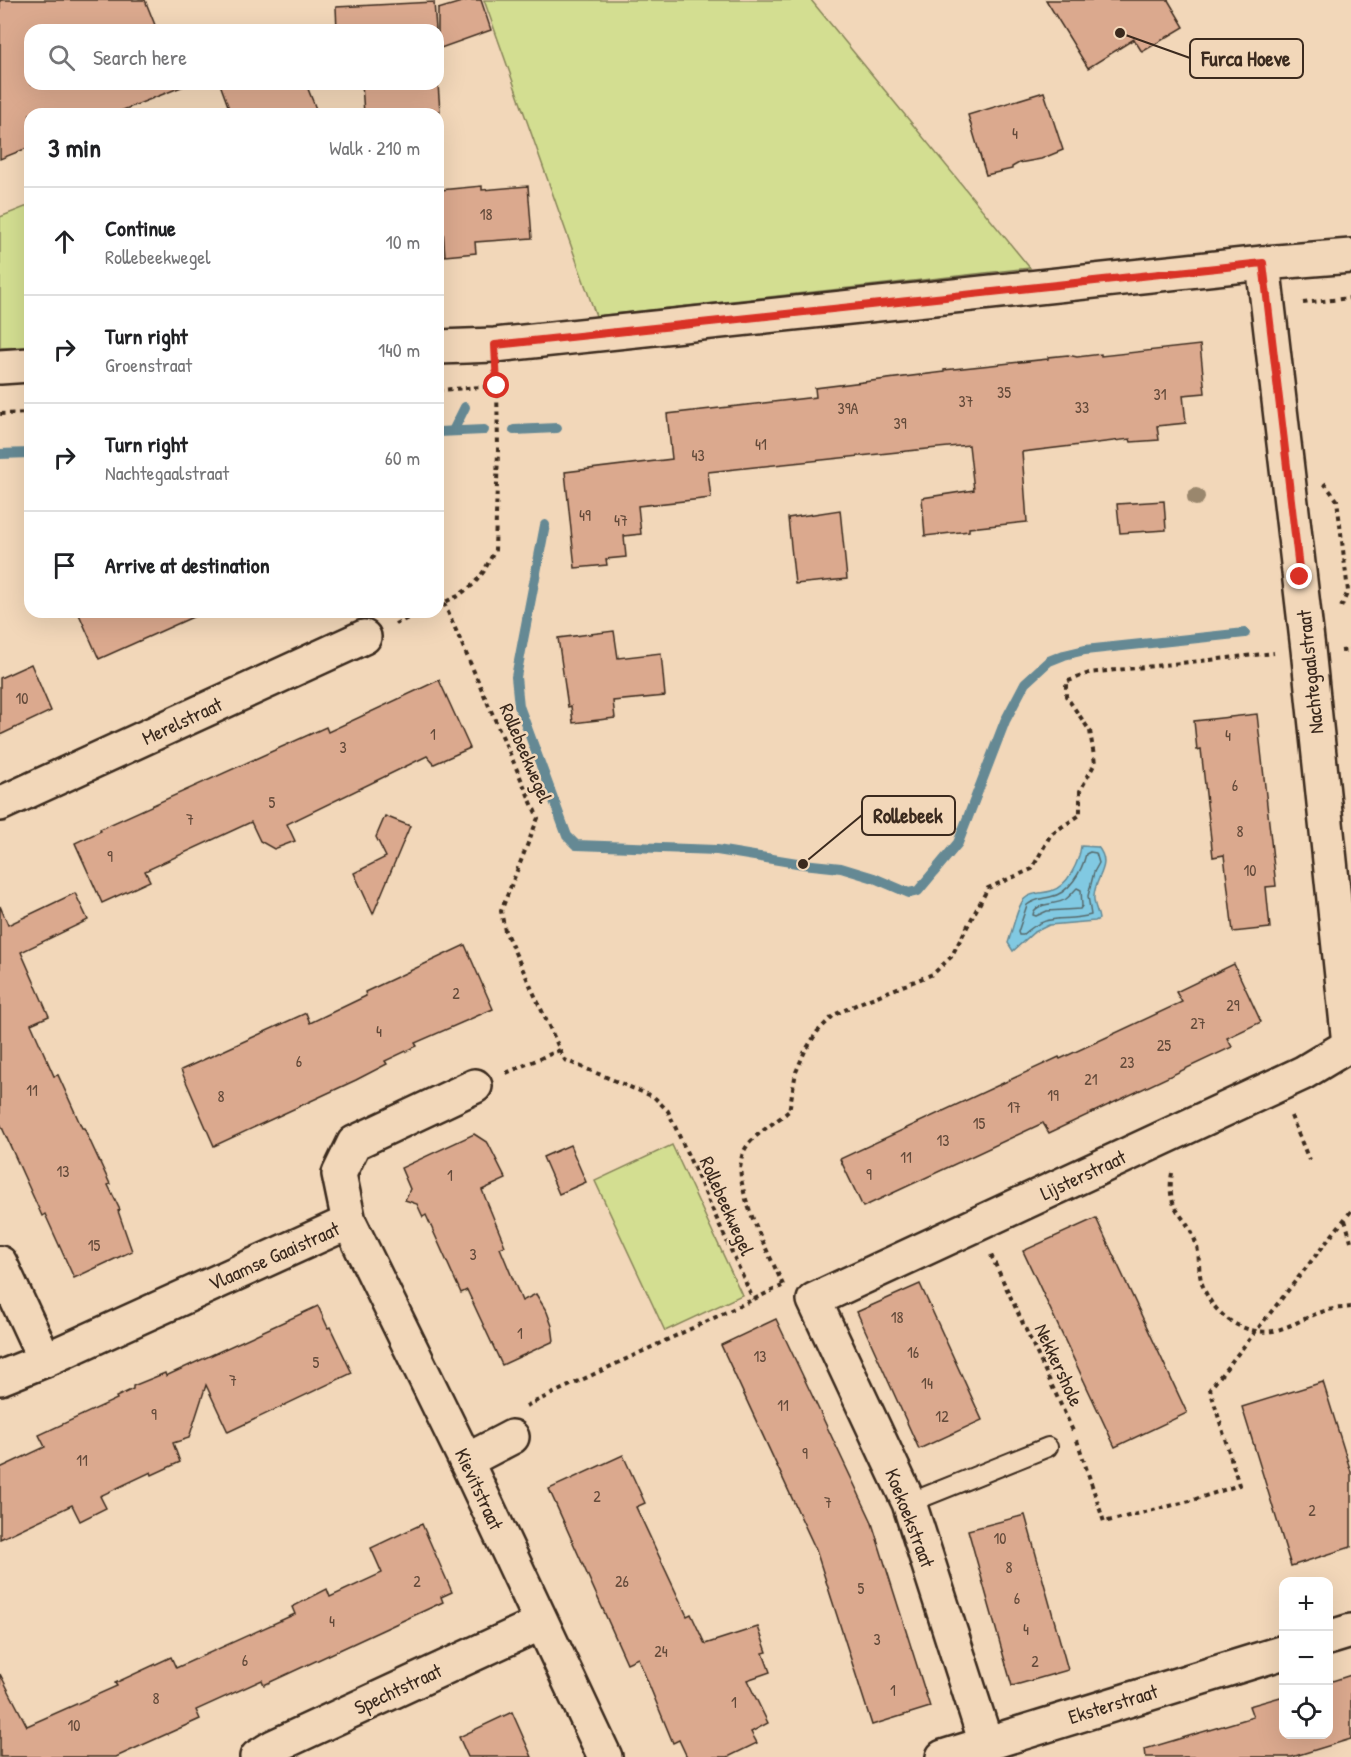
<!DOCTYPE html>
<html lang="en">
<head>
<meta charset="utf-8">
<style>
	body { margin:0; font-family:"Patrick Hand",sans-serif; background:#f2f2f2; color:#202124 }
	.controls { position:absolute; right:18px; bottom:18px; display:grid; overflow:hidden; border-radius:12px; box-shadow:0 6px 24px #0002 }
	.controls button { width:54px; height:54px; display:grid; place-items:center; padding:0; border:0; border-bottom:2px solid #e0e0e0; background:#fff; color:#202124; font:30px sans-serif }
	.stop { position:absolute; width:18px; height:18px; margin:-14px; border:4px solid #d93025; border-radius:50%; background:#fff }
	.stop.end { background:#d93025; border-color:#fff; box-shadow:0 2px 6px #0008 }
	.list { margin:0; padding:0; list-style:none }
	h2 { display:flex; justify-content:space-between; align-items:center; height:78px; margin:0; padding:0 24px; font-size:26px }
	h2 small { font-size:20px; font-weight:400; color:#757577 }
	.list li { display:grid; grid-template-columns:39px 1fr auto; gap:18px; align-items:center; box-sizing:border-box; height:108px; padding:0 24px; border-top:2px solid #e0e0e0 }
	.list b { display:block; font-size:22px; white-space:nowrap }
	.list p { margin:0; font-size:20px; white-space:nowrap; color:#757577 }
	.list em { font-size:20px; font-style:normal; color:#757577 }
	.icon { flex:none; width:33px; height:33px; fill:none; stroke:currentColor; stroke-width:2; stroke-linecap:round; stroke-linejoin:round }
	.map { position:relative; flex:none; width:1351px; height:1757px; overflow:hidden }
	.search { position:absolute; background:#fff; box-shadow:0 6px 24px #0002; left:24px; top:24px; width:420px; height:66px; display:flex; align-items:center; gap:15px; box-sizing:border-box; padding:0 21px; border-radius:18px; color:#757577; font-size:22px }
	.panel { position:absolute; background:#fff; box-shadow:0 6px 24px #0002; left:24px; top:108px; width:420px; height:510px; border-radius:18px }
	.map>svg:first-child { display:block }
	.green { fill:#d3de91; stroke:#878458; stroke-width:1.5 }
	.water { fill:#81c9e2; stroke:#658994; stroke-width:1.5 }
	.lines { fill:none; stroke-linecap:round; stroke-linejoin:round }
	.shore { stroke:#576a6c; stroke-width:1.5 }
	.stream { stroke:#658994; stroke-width:10 }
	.building { fill:#dba98e; stroke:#3b2a1e; stroke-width:1.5 }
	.service-casing { stroke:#3b2a1e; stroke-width:22 }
	.minor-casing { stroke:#3b2a1e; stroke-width:38 }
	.path { stroke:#3b2a1e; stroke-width:4; stroke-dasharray:4.5 4.5; stroke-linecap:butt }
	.service { stroke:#f2d7b9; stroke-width:18 }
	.minor { stroke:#f2d7b9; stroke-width:33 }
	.tree { fill:#9a876d }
	.route { stroke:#d93025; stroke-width:8 }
	.labels { text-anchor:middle; stroke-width:5; stroke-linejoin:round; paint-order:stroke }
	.number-label { font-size:16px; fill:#634a3a }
	.street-label { font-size:20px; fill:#3b2a1e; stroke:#f2d7b9 }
	.leader { fill:none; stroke:#3b2a1e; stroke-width:2 }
	.callout-dot { fill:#3b2a1e; stroke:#f2d7b9; stroke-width:2 }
	.callout { fill:#f2d7b9; stroke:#3b2a1e; stroke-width:2 }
	.callout-label { font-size:21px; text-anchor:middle; font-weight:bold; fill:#3b2a1e }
</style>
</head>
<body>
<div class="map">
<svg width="1351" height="1757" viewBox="0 0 1351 1757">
	<rect width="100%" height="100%" fill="#f2d7b9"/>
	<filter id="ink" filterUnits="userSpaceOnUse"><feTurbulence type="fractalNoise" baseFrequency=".0167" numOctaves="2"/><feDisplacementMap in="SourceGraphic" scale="12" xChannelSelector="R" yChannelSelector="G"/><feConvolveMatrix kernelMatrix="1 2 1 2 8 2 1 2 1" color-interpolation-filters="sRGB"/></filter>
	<g filter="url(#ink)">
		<g class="green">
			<path d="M484 0H811L1030 268 596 316Z"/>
			<path d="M30 205V347L0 348V217Z"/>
			<path d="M672 1145 742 1295 665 1331 595 1181Z"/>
		</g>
		<path class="water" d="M1081 846 1098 847C1113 866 1095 876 1094 896 1093 904 1098 911 1099 919L1095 921 1049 925 1033 933 1013 951 1008 943C1012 931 1016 912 1022 902 1028 892 1041 894 1051 891 1068 886 1079 862 1081 846Z"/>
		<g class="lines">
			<g class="shore">
				<path d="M1090 852 1096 853 1099 863 1094 872 1088 896 1091 915C1062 923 1049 911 1023 935H1019L1018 932 1027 905C1035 899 1041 899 1050 897 1069 894 1082 871 1086 854Z"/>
				<path d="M1077 888 1081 890 1082 906 1080 909 1047 911 1036 916 1033 915C1034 902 1056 906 1066 899 1070 896 1074 891 1077 888Z"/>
			</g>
			<g class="stream">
				<path d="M514 430 557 428"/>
				<path d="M453 431 465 407"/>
				<path d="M438 432 484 430"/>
				<path d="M0 454 30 453"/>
				<path d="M545 525 516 677 519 706 567 836 576 845 717 850 803 864 841 868 874 878 909 893 918 891 958 843 1005 721 1025 683 1049 661 1064 655 1085 650 1245 633"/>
			</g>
		</g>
		<g class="building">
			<path d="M0 0H145L157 30H30V84H184V86L113 114H30V147L0 159Z"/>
			<path d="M468 0H481L491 30 438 49V9Z"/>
			<path d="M1046 0H1168L1184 27 1142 52 1134 39 1088 68Z"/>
			<path d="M434 2 436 30H337L336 7Z"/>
			<path d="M220 84H306L318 114H231Z"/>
			<path d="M362 84H438L440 111 364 114Z"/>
			<path d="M1044 92 1063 150 1041 159 1019 163 1012 167V169L986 175 968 115Z"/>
			<path d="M482 186V190L528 186 532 238 475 242 476 253 445 256 440 190Z"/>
			<path d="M1200 345 1205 393 1183 395 1186 423 1157 426 1159 440 1131 442 1130 439 1022 452 1027 522 969 528V531L925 536 922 498 974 490 969 445 917 450 708 472 711 498 638 506 641 534 624 536 626 557 606 559 607 565 575 568 565 472 672 459 667 414 816 397 815 388 944 372V370L1048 359V357L1068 355 1077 357 1101 354V356Z"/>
			<path d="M1164 501 1166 530 1120 533 1117 504Z"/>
			<path d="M840 510 847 579 795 584 788 518Z"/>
			<path d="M78 612H204L99 659Z"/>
			<path d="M614 631 618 658 661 653 665 696 613 701 615 718 573 723 571 706 568 707 558 638Z"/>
			<path d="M31 664 51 711 0 735V678Z"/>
			<path d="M439 680 470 748 434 764 427 756 287 824 295 841 274 849 260 841 251 822 145 871 150 881 102 903 75 843 101 831 100 829 326 727 328 732Z"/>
			<path d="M1257 714 1276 886 1266 887 1270 928 1233 932 1224 855 1213 857 1201 749 1197 750 1194 721Z"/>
			<path d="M385 816 410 826 373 914 354 873 386 857 376 837Z"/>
			<path d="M75 893 88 920 21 952 49 1016 31 1024 54 1076 58 1075 82 1128H84L110 1184 108 1185 120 1210 118 1211 132 1251 74 1278 45 1214 42 1216 0 1123V906L8 925Z"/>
			<path d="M465 945 493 1009 415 1043 417 1046 385 1061 387 1064 356 1080 214 1146 181 1070 306 1013 310 1023 366 996 365 992Z"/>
			<path d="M1234 964 1261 1022 1227 1038 1232 1047 1049 1133 1043 1123 863 1207 840 1159 1059 1057 1060 1059 1182 1002 1176 992Z"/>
			<path d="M474 1134 488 1143 506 1179 482 1190 505 1246 500 1248 522 1301 536 1294 547 1312 552 1326 554 1341 502 1365 467 1290 461 1293 426 1215 423 1217 417 1204 405 1200 410 1189 401 1168Z"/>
			<path d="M570 1145 586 1182 559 1194 543 1157Z"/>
			<path d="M1096 1218 1187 1413 1115 1447 1023 1251Z"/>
			<path d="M920 1284 982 1420 919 1449 857 1312Z"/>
			<path d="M318 1306 328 1328 330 1327 352 1373 228 1432 206 1385 189 1438 173 1443 180 1462 152 1475 151 1472 100 1496 106 1508 80 1521 72 1505 0 1539V1468L45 1447 39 1435 117 1399 116 1397 133 1389V1386L165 1373 166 1376Z"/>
			<path d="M776 1319 871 1520 930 1707 872 1725 816 1550 721 1345Z"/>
			<path d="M1323 1382 1351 1472V1547L1291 1566 1242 1407Z"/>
			<path d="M623 1455 645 1503 636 1507 687 1616 691 1614 705 1644 758 1627 767 1652 763 1653 770 1672 747 1680 768 1723 751 1732 757 1743 728 1757H687L679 1740 673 1743 638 1658 627 1663 549 1489Z"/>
			<path d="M1025 1515 1068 1670 1012 1686 968 1530Z"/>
			<path d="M422 1524 452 1592 441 1597 443 1602 264 1685 262 1680 196 1710 200 1719 116 1757H0V1674L27 1726 117 1686 115 1683 171 1657 176 1668 295 1614 292 1607 327 1589 330 1597 382 1573 371 1548Z"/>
			<path d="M1351 1675V1739L1292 1757H1146L1145 1749 1253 1717 1249 1706 1284 1696V1734H1329V1682Z"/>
			<path d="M512 1712 532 1757H468L459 1737Z"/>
		</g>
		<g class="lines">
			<g class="service-casing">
				<path id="service" d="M909 1503 1048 1447"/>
			</g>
			<g class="minor-casing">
				<g id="minor">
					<path d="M1263 263 1308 649 1349 1044"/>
					<path d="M438 347 495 345 1263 263 1351 256"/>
					<path d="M0 367 30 365"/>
					<path d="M0 804 364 637"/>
					<path d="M475 1086 354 1143 339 1174 349 1222 466 1461 605 1757"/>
					<path d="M0 1263 45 1360"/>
					<path d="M0 1378 45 1360 349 1222"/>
					<path d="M466 1461 512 1437"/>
					<path d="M1328 1638 1351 1631"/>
					<path d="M986 1743 909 1503 814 1300 1303 1073 1351 1044"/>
					<path d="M257 1757 273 1747 541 1623"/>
					<path d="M943 1757 1284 1652"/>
				</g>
			</g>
			<g class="path">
				<path d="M1303 303 1351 298"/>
				<path d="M438 390 497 386 504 380"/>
				<path d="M0 414 30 413"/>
				<path d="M1324 483 1337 500 1348 591 1340 610"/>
				<path d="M444 603 538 818 501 911 505 931 560 1050 506 1073"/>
				<path d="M438 605 458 596 474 584 484 571 495 550 498 450 497 384"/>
				<path d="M395 624 422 612"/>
				<path d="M1341 651 1351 650"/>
				<path d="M560 1050 565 1060 654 1097 668 1111 753 1299"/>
				<path d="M1291 1116 1309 1160"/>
				<path d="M1172 1173C1165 1214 1187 1212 1196 1244 1200 1255 1198 1268 1201 1280 1209 1311 1240 1336 1273 1331 1292 1327 1309 1315 1328 1310 1336 1308 1344 1308 1351 1307"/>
				<path d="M1345 1220 1351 1241"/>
				<path d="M991 1255 1074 1433"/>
				<path d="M783 1285C770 1254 728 1182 744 1151 752 1135 775 1123 789 1111L796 1072 805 1051 817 1032 834 1015 862 1002 933 974 951 957 988 888 1032 869 1051 834 1080 815V791L1095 763 1090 731 1066 696V682L1089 673 1274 653"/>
				<path d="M526 1406 782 1286"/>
				<path d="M1077 1440 1104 1522 1190 1501 1239 1485 1210 1389 1351 1211"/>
			</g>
			<use href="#service" class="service"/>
			<use href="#minor" class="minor"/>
		</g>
		<circle class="tree" cx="1196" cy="497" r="9"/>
	</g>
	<g class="lines" filter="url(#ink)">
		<path class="route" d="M497 386 495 345 1263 263 1300 577"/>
	</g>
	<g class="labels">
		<g class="number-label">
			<text x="1015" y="139">4</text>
			<text x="486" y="220">18</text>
			<text x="1004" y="398">35</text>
			<text x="1160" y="400">31</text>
			<text x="966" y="407">37</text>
			<text x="1082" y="413">33</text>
			<text x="848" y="414">39A</text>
			<text x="900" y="429">39</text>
			<text x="761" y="450">41</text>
			<text x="698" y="461">43</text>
			<text x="585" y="521">49</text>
			<text x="621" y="526">47</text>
			<text x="22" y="704">10</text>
			<text x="433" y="740">1</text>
			<text x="1228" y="741">4</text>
			<text x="343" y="753">3</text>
			<text x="1235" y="791">6</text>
			<text x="272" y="808">5</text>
			<text x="190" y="825">7</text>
			<text x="1240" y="837">8</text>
			<text x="110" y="862">9</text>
			<text x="1250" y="876">10</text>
			<text x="456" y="999">2</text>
			<text x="1233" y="1011">29</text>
			<text x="1198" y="1029">27</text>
			<text x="379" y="1037">4</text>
			<text x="1164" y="1051">25</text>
			<text x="299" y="1067">6</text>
			<text x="1127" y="1068">23</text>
			<text x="1091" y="1085">21</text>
			<text x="32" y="1096">11</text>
			<text x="1053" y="1101">19</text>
			<text x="221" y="1102">8</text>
			<text x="1014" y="1113">17</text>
			<text x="979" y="1129">15</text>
			<text x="943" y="1146">13</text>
			<text x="906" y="1163">11</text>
			<text x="63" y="1177">13</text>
			<text x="869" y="1180">9</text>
			<text x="450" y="1181">1</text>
			<text x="94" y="1251">15</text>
			<text x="473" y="1260">3</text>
			<text x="897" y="1323">18</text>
			<text x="520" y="1339">1</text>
			<text x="913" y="1358">16</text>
			<text x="760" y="1362">13</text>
			<text x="316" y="1368">5</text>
			<text x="233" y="1386">7</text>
			<text x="927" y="1389">14</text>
			<text x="783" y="1411">11</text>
			<text x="154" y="1420">9</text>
			<text x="942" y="1422">12</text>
			<text x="805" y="1459">9</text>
			<text x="82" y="1466">11</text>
			<text x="597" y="1502">2</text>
			<text x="828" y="1508">7</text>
			<text x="1312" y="1516">2</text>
			<text x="1000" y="1544">10</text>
			<text x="1009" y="1573">8</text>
			<text x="417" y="1587">2</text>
			<text x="622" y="1587">26</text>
			<text x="861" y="1594">5</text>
			<text x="1017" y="1604">6</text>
			<text x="332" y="1627">4</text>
			<text x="1026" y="1635">4</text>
			<text x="877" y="1645">3</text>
			<text x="661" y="1657">24</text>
			<text x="245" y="1666">6</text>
			<text x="1035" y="1667">2</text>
			<text x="893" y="1696">1</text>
			<text x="156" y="1704">8</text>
			<text x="734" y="1708">1</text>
			<text x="74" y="1731">10</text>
		</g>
		<g class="street-label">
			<text transform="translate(1310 672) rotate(-96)" y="7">Nachtegaalstraat</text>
			<text transform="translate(182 721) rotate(-25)" y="7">Merelstraat</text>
			<text transform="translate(526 753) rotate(67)" y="7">Rollebeekwegel</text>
			<text transform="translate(1083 1175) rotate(-25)" y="7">Lijsterstraat</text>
			<text transform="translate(727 1206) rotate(66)" y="7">Rollebeekwegel</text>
			<text transform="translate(274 1256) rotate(-24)" y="7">Vlaamse Gaaistraat</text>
			<text transform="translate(1059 1365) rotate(65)" y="7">Nekkershole</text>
			<text transform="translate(479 1489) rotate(65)" y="7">Kievitstraat</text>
			<text transform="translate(910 1518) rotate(69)" y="7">Koekoekstraat</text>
			<text transform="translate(398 1689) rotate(-25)" y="7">Spechtstraat</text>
			<text transform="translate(1113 1704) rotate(-17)" y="7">Eksterstraat</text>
		</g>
	</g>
	<path class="leader" d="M1120 33L1190 58M803 864L862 815"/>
	<g class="callout-dot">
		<circle cx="1120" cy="33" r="6"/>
		<circle cx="803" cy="864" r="6"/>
	</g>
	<g class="callout">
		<rect x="1190" y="39" width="113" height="39" rx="6"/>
		<rect x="862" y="796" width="93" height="39" rx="6"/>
	</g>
	<g class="callout-label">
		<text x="1246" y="66">Furca Hoeve</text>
		<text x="908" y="823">Rollebeek</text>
	</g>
</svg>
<div class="controls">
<button>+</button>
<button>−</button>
<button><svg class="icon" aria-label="locate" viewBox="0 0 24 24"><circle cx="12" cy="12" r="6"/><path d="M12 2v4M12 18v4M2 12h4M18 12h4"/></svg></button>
</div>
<div class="stop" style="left:497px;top:386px"></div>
<div class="stop end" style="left:1300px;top:577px"></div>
<div class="search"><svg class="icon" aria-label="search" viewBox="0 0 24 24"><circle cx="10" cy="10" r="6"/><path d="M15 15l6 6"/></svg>Search here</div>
<section class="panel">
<h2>3 min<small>Walk · 210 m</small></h2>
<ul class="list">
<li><svg class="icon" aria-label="ahead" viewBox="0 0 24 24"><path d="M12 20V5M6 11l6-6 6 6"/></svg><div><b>Continue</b><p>Rollebeekwegel</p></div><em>10 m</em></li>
<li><svg class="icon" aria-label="right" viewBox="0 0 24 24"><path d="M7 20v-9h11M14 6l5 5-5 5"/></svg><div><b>Turn right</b><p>Groenstraat</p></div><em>140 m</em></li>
<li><svg class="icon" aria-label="right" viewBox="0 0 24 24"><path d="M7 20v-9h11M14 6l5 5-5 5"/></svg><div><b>Turn right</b><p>Nachtegaalstraat</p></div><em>60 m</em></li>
<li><svg class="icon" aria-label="arrive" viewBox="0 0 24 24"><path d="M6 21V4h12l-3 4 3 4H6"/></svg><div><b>Arrive at destination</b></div></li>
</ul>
</section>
</div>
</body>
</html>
